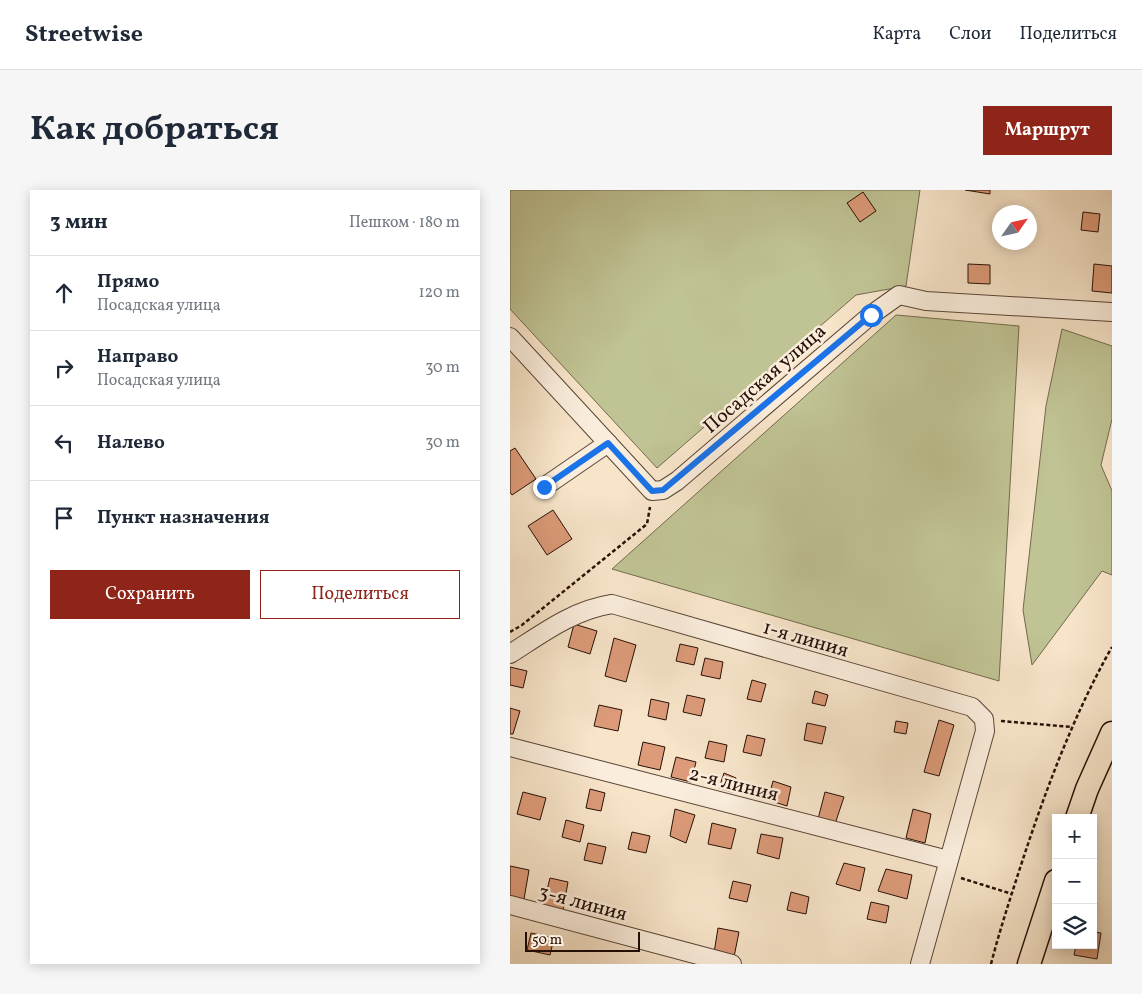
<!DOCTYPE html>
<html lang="ru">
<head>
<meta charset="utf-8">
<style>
	body { margin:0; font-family:Vollkorn,serif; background:#f6f6f7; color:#1f2937 }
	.controls { position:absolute; right:15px; bottom:15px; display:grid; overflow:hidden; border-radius:0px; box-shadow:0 2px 12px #0003 }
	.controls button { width:45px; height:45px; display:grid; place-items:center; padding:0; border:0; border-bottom:1px solid #e0e1e3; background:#fff; color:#1f2937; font:25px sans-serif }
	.compass { position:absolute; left:482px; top:15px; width:45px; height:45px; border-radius:50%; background:#fff; box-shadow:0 2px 12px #0003; rotate:56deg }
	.scale { position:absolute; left:15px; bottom:12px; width:115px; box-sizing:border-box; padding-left:5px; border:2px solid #261006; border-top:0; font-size:14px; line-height:18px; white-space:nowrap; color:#261006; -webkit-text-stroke:4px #faeddc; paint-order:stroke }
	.stop { position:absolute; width:15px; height:15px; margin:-11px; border:4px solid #1a73e8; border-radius:50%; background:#fff }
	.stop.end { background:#1a73e8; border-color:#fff; box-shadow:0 1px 5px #0008 }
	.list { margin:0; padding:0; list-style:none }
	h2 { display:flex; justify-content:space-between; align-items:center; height:65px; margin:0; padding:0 20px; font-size:21px }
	h2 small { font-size:16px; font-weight:400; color:#747a83 }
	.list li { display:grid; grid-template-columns:32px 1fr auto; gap:15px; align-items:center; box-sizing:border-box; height:75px; padding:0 20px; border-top:1px solid #e0e1e3 }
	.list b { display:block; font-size:19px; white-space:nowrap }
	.list p { margin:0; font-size:16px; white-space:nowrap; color:#747a83 }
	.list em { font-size:16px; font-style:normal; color:#747a83 }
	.actions { display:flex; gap:10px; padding:15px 20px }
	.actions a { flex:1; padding:11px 0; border:1px solid #8f2418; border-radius:0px; text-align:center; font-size:18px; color:#8f2418 }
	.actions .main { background:#8f2418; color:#fff }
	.icon { flex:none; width:28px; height:28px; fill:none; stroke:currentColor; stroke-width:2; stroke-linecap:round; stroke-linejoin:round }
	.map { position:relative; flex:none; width:602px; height:774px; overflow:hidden; border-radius:0px }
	header { display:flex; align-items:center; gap:30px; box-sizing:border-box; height:70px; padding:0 25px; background:#fff; border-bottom:1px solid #e0e1e3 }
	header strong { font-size:24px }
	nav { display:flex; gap:28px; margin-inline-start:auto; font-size:18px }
	.intro { display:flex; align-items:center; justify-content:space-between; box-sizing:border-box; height:120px; padding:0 30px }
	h1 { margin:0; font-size:35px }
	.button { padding:12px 22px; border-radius:0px; background:#8f2418; color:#fff; font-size:18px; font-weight:700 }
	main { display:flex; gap:30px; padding:0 30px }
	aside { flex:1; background:#fff; border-radius:0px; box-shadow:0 2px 12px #0003 }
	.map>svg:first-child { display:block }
	.green { fill:#c0c394; stroke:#736a4d }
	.building { fill:#dd9b79; stroke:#261006 }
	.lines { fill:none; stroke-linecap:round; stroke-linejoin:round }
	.minor-casing { stroke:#5a4537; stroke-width:20 }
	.major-casing { stroke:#261006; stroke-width:25 }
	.path { stroke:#261006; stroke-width:2.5; stroke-dasharray:4 2.5; stroke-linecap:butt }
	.minor { stroke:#faeddc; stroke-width:18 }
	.major { stroke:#f7e4c9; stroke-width:22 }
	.route { stroke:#1a73e8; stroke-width:6 }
	.labels { text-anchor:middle; stroke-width:5; stroke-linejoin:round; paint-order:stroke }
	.street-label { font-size:20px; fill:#261006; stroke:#faeddc }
</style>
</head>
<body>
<header>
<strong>Streetwise</strong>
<nav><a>Карта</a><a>Слои</a><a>Поделиться</a></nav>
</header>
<div class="intro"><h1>Как добраться</h1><a class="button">Маршрут</a></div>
<main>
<aside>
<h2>3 мин<small>Пешком · 180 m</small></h2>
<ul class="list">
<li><svg class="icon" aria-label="ahead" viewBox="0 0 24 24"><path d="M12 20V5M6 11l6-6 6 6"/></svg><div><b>Прямо</b><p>Посадская улица</p></div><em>120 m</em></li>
<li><svg class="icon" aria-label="right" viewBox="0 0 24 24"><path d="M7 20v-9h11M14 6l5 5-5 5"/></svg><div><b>Направо</b><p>Посадская улица</p></div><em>30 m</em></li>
<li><svg class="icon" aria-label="left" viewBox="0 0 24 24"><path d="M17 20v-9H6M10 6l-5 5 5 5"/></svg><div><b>Налево</b></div><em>30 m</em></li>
<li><svg class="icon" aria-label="arrive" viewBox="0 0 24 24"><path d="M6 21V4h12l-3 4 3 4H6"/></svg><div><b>Пункт назначения</b></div></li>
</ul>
<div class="actions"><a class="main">Сохранить</a><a>Поделиться</a></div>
</aside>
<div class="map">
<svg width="602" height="774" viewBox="0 0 602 774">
	<rect width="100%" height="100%" fill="#f7e4c9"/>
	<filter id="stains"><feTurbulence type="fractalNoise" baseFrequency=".004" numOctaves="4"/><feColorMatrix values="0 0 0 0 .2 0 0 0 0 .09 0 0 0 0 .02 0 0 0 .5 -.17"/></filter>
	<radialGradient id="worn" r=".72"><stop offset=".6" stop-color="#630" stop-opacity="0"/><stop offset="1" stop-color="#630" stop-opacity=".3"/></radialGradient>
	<g class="green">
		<path d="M0 0H410L396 96 346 105 147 278 0 119Z"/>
		<path d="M386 125 509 136 489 491 102 379Z"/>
		<path d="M552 139 602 156V229L591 275 602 301V385L592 381 522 475 513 420 536 216Z"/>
	</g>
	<g class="building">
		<path d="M455 0H480V4Z"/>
		<path d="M353 2 366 21 350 32 337 13Z"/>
		<path d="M573 22 590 24 588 42 571 40Z"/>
		<path d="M458 74 480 75V94L458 93Z"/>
		<path d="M584 74 602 76V103L582 101Z"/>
		<path d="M5 258 26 289 2 305 0 302V261Z"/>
		<path d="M43 320 62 349 37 365 18 336Z"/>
		<path d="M64 434 87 441 80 464 58 457Z"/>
		<path d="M104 448 126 455 116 492 95 486Z"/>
		<path d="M170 454 188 458 184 475 166 471Z"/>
		<path d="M195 468 213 472 210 489 191 485Z"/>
		<path d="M0 477 17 481 13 498 0 495Z"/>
		<path d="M242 490 256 494 251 512 237 509Z"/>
		<path d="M305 501 318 505 315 516 302 513Z"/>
		<path d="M177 505 195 509 191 526 173 522Z"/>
		<path d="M141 509 159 513 156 530 138 526Z"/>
		<path d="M89 515 112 520 108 541 84 536Z"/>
		<path d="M0 518 10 521 3 544H0Z"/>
		<path d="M429 530 444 535 429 586 414 582Z"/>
		<path d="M386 531 398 533 396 544 384 542Z"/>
		<path d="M297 533 316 537 312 554 294 550Z"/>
		<path d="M237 545 255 549 251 566 233 562Z"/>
		<path d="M199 551 217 555 214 572 195 568Z"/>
		<path d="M133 552 155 557 150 580 128 575Z"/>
		<path d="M166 567 186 572 181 592 161 587Z"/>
		<path d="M214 583 226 588 222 602 209 598Z"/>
		<path d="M263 591 281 597 277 616 258 610Z"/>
		<path d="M80 599 95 603 91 621 76 618Z"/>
		<path d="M13 602 36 608 30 630 7 624Z"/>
		<path d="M315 602 334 607 325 634 308 629Z"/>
		<path d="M165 619 185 625 176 653 160 646Z"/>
		<path d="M403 619 421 624 415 653 396 648Z"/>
		<path d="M56 630 74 635 70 652 52 647Z"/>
		<path d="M202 633 226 639 221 659 198 654Z"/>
		<path d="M122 642 140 646 136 663 118 659Z"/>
		<path d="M251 644 273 648 269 669 247 663Z"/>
		<path d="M78 653 96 657 92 674 74 670Z"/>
		<path d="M334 673 355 678 350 701 326 694Z"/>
		<path d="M0 676 19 680 14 709 0 706Z"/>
		<path d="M376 679 402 685 397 709 368 701Z"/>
		<path d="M40 688 58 692 53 720 33 716Z"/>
		<path d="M223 691 241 695 237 712 219 708Z"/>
		<path d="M281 702 299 707 296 724 277 720Z"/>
		<path d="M361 712 379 716 376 733 357 729Z"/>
		<path d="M208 738 229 742 224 767 204 763Z"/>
		<path d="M583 742 591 743 587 769 564 765 566 755H583Z"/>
		<path d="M21 743 44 748 40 765 17 760Z"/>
	</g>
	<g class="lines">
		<g class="minor-casing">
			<g id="minor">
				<path d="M0 147 142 301 153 300 167 291 361 125 389 105 416 111 602 122"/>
				<path d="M34 297 98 253"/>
				<path d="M0 464C33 443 63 420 102 414L462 517 474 529 475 541 410 774"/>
				<path d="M0 557 438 670"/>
				<path d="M0 715 222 774"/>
			</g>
		</g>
		<g class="major-casing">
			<g id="major">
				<path d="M567 628 577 599 602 543"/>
				<path d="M519 774 546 691"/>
			</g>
		</g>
		<g class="path">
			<path d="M0 442 12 435 137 334 140 317"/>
			<path d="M491 531 562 537"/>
			<path d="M451 688 502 704"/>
			<path d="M481 774C490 739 501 706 512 672 536 599 564 524 602 457"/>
		</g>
		<use href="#minor" class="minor"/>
		<use href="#major" class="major"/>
	</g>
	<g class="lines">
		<path class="route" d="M34 297 98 253 142 301 153 300 361 125"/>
	</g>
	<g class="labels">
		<g class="street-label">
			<text transform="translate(254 188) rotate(-41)" y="7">Посадская улица</text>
			<text transform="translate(296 448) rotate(16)" y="7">1-я линия</text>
			<text transform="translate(224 593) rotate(14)" y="7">2-я линия</text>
			<text transform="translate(73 712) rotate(15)" y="7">3-я линия</text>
		</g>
	</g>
	<rect width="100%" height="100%" filter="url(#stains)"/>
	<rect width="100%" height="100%" fill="url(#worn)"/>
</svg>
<div class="controls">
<button>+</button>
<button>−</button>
<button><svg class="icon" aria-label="layers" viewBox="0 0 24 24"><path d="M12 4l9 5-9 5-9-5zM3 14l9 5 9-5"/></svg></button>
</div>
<svg class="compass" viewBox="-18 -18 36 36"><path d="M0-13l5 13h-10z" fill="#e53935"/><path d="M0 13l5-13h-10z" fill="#747a83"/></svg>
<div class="scale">50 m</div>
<div class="stop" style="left:361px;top:125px"></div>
<div class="stop end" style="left:34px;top:297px"></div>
</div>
</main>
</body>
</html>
